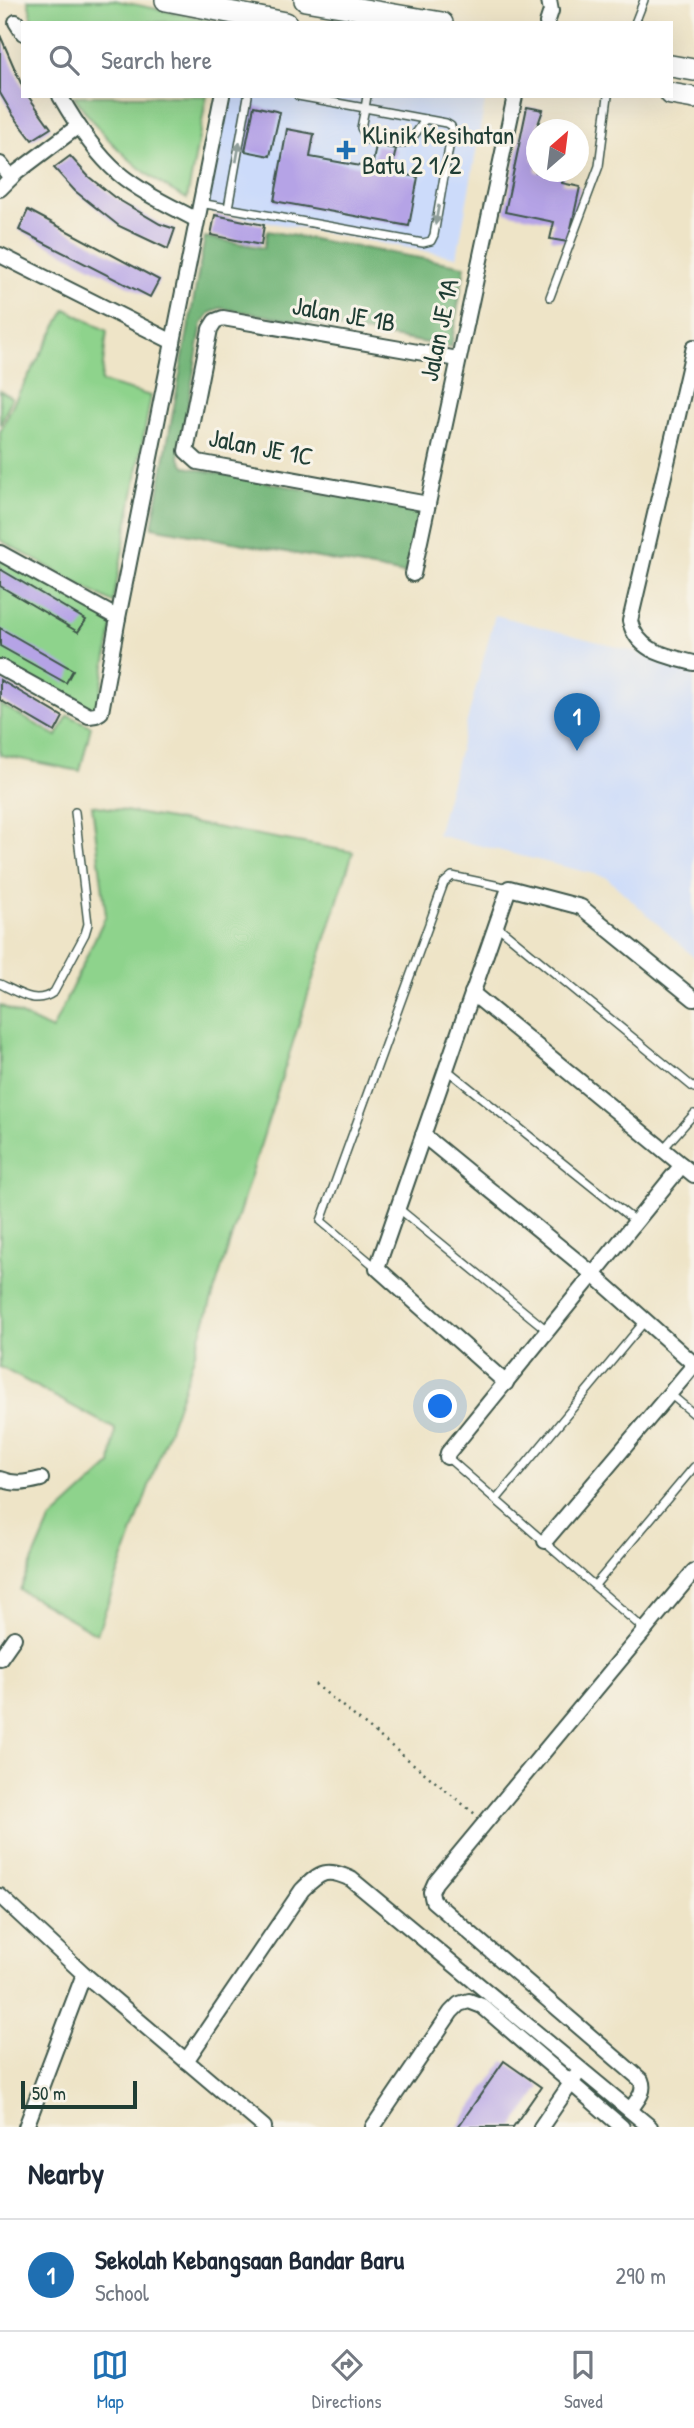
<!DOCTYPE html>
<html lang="en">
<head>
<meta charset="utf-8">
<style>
	body { margin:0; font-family:"Patrick Hand",sans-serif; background:#f2f2f3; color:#1f2937 }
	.compass { position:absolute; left:526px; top:119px; width:63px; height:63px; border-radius:50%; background:#fff; box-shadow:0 7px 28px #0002; rotate:28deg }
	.scale { position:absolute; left:21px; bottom:18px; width:116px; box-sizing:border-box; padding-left:7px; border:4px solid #1f3d34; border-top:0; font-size:19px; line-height:24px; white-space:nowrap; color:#1f3d34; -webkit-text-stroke:5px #f7f3e8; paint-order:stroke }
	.you { position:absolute; left:441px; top:1407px; width:24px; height:24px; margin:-18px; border:5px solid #fff; border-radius:50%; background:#1a73e8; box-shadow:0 0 0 10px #1a73e833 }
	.badge { display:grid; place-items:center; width:46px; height:46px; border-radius:50%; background:#1f6fb2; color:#fff; font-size:23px; font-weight:700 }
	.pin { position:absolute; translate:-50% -58px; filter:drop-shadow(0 2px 4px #0008) }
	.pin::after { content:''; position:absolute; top:37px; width:24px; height:21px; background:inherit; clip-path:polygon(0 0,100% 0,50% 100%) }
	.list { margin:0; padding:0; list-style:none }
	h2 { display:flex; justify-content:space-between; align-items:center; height:91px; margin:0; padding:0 28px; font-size:30px }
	h2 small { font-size:23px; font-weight:400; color:#747a83 }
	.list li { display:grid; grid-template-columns:46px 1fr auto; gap:21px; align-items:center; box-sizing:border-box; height:112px; padding:0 28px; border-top:2px solid #e0e1e3 }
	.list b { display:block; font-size:26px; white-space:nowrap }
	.list p { margin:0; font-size:23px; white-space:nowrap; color:#747a83 }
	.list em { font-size:23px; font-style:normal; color:#747a83 }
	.icon { flex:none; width:38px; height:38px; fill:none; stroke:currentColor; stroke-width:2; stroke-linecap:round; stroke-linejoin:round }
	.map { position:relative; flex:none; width:694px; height:2127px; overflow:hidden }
	.search { position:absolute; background:#fff; box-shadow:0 7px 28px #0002; left:21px; right:21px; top:21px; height:77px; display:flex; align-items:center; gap:18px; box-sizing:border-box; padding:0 24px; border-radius:0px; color:#747a83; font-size:26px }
	.sheet { height:203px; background:#fff }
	nav { display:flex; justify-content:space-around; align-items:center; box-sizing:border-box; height:98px; border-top:2px solid #e0e1e3; background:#fff; font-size:19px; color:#747a83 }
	nav a { display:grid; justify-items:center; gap:4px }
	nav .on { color:#1f6fb2 }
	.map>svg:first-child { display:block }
	.built { fill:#ccdbfa }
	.green { fill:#8ed38c; stroke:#568860; stroke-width:2 }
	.forest { fill:#72b578; stroke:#487956; stroke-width:2 }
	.building { fill:#b5a3e6 }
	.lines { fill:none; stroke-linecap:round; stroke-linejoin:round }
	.service-casing { stroke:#3e564a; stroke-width:10 }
	.minor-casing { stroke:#3e564a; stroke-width:18 }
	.primary-casing { stroke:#3e564a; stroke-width:24 }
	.path { stroke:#3e564a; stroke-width:2.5; stroke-dasharray:2 5; stroke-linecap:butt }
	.service { stroke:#fff; stroke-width:7 }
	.minor { stroke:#fff; stroke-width:14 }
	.primary { stroke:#fff; stroke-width:21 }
	.oneway { fill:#8f9e9a }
	.poi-dot { fill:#1f6fb2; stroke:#f7f3e8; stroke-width:2.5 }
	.labels { text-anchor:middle; stroke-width:6; stroke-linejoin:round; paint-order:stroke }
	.poi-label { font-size:26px; fill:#1f3d34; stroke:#f7f3e8; text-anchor:start }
	.street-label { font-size:26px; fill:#1f3d34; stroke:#f7f3e8 }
</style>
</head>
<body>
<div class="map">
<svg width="694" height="2127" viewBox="0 0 694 2127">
	<rect width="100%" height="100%" fill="#f7f3e8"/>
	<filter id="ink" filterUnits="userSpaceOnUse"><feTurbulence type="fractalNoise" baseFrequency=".0143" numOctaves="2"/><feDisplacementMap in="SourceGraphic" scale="14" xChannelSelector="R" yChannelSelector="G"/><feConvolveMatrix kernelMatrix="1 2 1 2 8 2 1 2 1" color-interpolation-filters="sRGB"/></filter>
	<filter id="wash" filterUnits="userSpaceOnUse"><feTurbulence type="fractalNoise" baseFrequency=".00686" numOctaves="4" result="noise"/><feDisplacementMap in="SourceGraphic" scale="28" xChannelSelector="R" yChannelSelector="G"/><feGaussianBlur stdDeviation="1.57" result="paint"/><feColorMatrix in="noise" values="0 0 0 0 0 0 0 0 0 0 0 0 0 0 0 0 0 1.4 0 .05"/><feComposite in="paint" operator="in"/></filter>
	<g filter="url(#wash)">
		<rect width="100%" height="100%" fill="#eee4c7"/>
		<g class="built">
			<path d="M227 96H486L457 257 203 210Z"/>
			<path d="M495 615 694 667V957L606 877 437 835Z"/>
		</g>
		<g class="green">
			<path d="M28 0H113L221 22 33 23Z"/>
			<path d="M74 96H207L187 199C141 175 103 139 74 96Z"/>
			<path d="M66 309 107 331 101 382 151 396 113 603 0 540V432L14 402Z"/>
			<path d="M0 390 12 398 0 425Z"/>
			<path d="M0 557 113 621 98 708 93 711 0 663Z"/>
			<path d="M0 704 57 736 68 715 91 726 80 771 0 755Z"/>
			<path d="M92 805 353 852 187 1378 97 1634 20 1590 50 1521 111 1465 115 1429 0 1367V1005L52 1030 106 915Z"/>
		</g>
		<path class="forest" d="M267 231 465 266 451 347 220 308 210 313 202 324 179 457 186 467 419 511 405 574 152 527 205 237 264 248Z"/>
		<g id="blocks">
			<g class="building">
				<path d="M0 35 23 88V96H28L51 128 32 140 13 115 0 93Z"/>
				<path d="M254 106 280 112 270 156 245 151Z"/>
				<path d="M527 107 543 110 536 130 532 160 536 161V172H564L562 183 580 187 568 242 550 239 554 222 505 212Z"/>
				<path d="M287 129 314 134 310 157 372 168 376 145 396 149 391 172 418 177 409 226 274 201Z"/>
				<path d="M70 156 89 177 114 197 160 224 175 229 168 249 119 226 75 191 54 168Z"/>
				<path d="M28 210 159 280 150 297 19 230Z"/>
				<path d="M215 215 264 225 261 245 211 235Z"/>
				<path d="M0 569 86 620 78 632 0 586Z"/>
				<path d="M0 628 73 670 66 683 0 646Z"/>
				<path d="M0 680 63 717 55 732 0 700Z"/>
				<path d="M504 2061 541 2087 513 2127H458Z"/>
			</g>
		</g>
	</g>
	<g filter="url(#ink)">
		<use href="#blocks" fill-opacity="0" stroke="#3e564a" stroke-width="2"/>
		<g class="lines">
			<g class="service-casing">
				<g id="service">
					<path d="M635 23 644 0"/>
					<path d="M298 96 365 108 361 128 368 140C401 145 407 151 425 119"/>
					<path d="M200 203 423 243 431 241 434 235 452 130 451 126 446 123 365 108 367 96"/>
					<path d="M228 208 248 96"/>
					<path d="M550 297 599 166 608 96"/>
					<path d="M496 925 694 1088"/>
					<path d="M0 984C18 992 35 1006 54 992L85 934 88 924 75 812"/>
					<path d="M446 1069 636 1222"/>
					<path d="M663 1149 694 1114"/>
					<path d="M398 1208 548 1331"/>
					<path d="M377 1268 321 1221 444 883 452 876 509 888"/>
					<path d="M670 1394 694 1414"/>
					<path d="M447 1457 645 1630"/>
					<path d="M496 1500 645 1321"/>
					<path d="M595 1585 694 1467"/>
				</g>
			</g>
			<g class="minor-casing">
				<g id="minor">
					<path d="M16 22 23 33"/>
					<path d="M547 23 551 11 549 0"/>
					<path d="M60 96C76 124 94 152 118 173 142 193 171 206 197 220"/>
					<path d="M0 164 11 178"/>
					<path d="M0 189 16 173 77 127"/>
					<path d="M0 255 173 342"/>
					<path d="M694 347 630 621C637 652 667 656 694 663"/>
					<path d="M428 504 198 462 186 451 210 329 215 321 223 318 458 359"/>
					<path d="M0 553 118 618 101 712 96 715 89 716 0 667"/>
					<path d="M413 574 515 96"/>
					<path d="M118 618 222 96"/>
					<path d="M472 993 694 1175"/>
					<path d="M423 1135 594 1275 694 1364"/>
					<path d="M506 1383 377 1268 509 888 581 907 694 999"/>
					<path d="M447 1457 448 1453 682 1165"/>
					<path d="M0 1479C15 1485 25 1483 41 1479"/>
					<path d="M545 1541 694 1365"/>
					<path d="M0 1658 14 1638"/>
					<path d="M0 1896 84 1974 264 2127"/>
					<path d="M186 2061 302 1890C321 1871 327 1868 351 1879L650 2127"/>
					<path d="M630 2110C637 2100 646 2092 641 2080L433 1901 431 1892 435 1883 694 1571"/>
					<path d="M26 2127 84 1974"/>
					<path d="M373 2127 451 2012 459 2004 469 2001 482 2006 622 2127"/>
					<path d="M541 2127 576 2076"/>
				</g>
			</g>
			<g class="primary-casing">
				<g id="primary">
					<path d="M166 0 286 23"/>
					<path d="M305 0 442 23"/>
					<path d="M671 66 694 70"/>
					<path d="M671 94 694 98"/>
				</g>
			</g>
			<path class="path" d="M315 1684 475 1814"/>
			<use href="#service" class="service"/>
			<use href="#minor" class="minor"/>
			<use href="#primary" class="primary"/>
		</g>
		<defs><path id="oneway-solid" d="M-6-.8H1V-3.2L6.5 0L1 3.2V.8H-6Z" transform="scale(1.75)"/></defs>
		<g class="oneway">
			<use href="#oneway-solid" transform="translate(238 152) rotate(-80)"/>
			<use href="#oneway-solid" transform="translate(437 215) rotate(100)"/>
		</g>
	</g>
	<path class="poi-dot" d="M342.5 139.5h7v7h7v7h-7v7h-7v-7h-7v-7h7z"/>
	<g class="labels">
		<g class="poi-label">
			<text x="362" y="144">Klinik Kesihatan<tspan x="362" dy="30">Batu 2 1/2</tspan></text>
		</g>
		<g class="street-label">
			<text transform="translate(344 314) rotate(10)" y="9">Jalan JE 1B</text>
			<text transform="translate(439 330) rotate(-78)" y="9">Jalan JE 1A</text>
			<text transform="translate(261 447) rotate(11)" y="9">Jalan JE 1C</text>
		</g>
	</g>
</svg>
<svg class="compass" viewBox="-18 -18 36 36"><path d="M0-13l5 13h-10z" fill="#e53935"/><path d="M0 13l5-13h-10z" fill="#747a83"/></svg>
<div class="scale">50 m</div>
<div class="you"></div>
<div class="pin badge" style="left:577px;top:751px">1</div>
<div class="search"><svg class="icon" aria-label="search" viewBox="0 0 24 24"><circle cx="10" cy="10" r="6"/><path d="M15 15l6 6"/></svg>Search here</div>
</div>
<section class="sheet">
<h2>Nearby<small></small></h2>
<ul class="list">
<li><span class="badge">1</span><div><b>Sekolah Kebangsaan Bandar Baru</b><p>School</p></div><em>290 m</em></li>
</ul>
</section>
<nav>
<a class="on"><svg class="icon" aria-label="map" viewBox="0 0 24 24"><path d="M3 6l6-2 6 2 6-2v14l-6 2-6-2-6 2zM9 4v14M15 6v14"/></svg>Map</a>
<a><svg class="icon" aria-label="directions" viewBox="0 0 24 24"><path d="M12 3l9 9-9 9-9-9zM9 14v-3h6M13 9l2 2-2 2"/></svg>Directions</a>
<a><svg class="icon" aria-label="saved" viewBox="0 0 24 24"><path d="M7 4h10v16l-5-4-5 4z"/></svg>Saved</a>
</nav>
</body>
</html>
